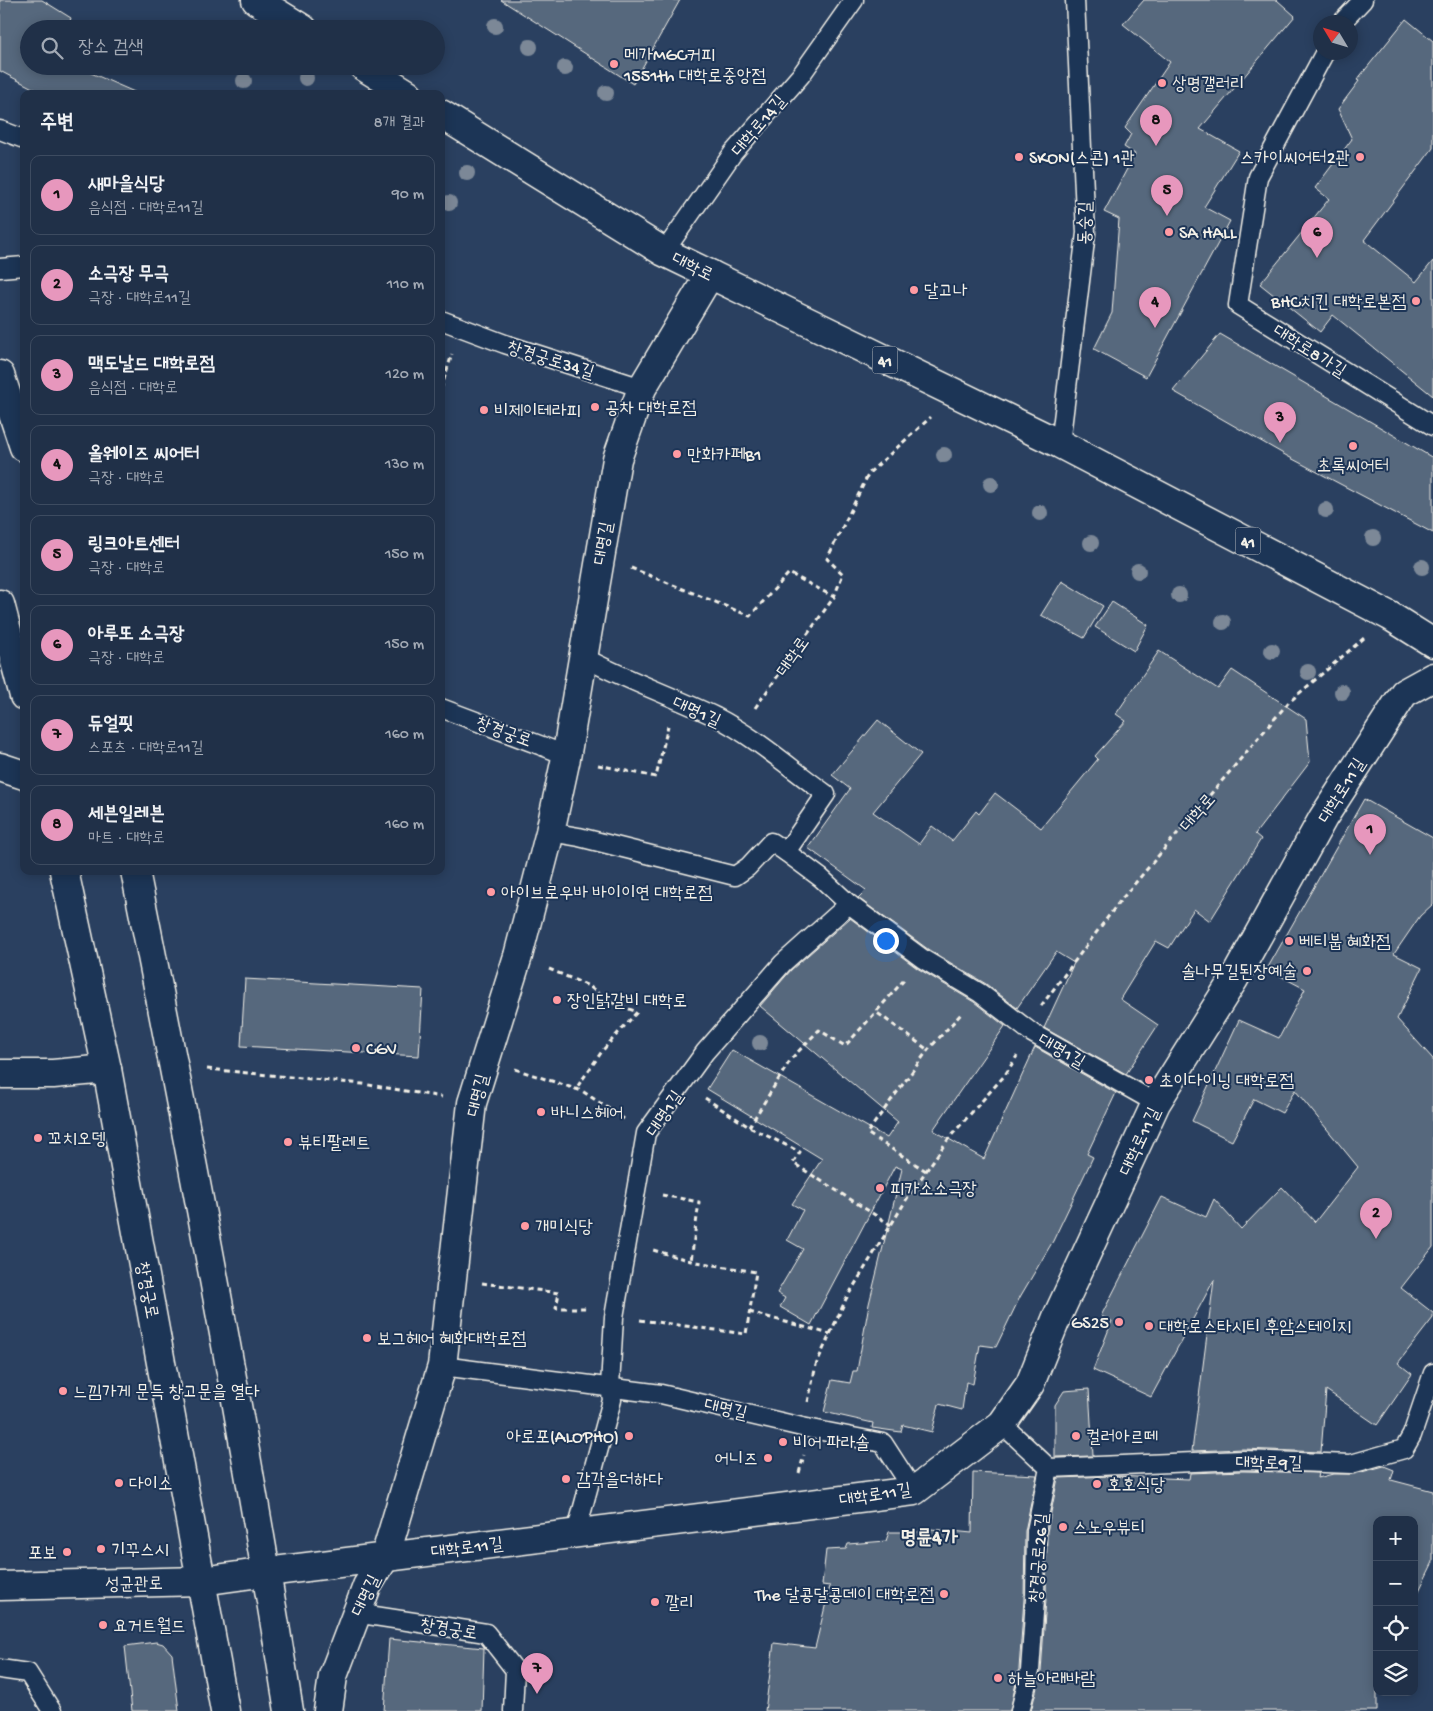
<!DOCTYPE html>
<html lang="ko">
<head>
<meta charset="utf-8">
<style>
	body { margin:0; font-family:"Gochi Hand","Poor Story",sans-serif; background:#28384f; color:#f1f3f6 }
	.controls { position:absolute; right:15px; bottom:15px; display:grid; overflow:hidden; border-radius:10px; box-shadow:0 2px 12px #0003 }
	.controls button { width:45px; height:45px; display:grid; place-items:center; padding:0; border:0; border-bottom:1px solid #3d4b60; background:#203048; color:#f1f3f6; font:25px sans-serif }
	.compass { position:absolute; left:1313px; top:15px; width:45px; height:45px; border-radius:50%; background:#203048; box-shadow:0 2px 12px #0003; rotate:308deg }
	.you { position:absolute; left:885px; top:940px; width:18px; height:18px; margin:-12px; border:4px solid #fff; border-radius:50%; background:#1a73e8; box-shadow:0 0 0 8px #1a73e833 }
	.badge { display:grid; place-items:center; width:32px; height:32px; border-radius:50%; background:#e797bd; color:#111; font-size:16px; font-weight:700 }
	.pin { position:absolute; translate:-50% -41px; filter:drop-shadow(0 1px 2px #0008) }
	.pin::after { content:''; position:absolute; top:26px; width:18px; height:15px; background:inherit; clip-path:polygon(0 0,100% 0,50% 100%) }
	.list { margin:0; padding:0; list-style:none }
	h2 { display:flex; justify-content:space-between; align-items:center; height:65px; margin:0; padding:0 20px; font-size:21px }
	h2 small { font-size:16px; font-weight:400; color:#a2a9b4 }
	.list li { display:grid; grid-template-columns:32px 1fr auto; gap:15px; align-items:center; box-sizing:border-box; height:80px; margin:0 10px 10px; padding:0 10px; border:1px solid #3d4b60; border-radius:10px }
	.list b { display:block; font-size:19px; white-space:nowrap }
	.list p { margin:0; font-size:16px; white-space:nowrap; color:#a2a9b4 }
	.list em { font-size:16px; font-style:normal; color:#a2a9b4 }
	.icon { flex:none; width:28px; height:28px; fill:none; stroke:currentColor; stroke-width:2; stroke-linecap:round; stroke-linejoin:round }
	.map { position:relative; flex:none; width:1433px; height:1711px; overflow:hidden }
	.search { position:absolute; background:#203048; box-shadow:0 2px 12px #0003; left:20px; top:20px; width:425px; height:55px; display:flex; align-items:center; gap:12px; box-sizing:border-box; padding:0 18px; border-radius:28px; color:#a2a9b4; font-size:19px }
	.panel { position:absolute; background:#203048; box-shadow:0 2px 12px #0003; left:20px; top:90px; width:425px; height:785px; border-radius:10px }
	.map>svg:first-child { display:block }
	.building { fill:#56677d; stroke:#f4f1e8 }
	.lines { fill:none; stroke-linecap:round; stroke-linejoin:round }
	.lane-casing { stroke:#f4f1e8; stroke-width:21 }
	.street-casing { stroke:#f4f1e8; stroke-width:31 }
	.secondary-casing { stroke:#f4f1e8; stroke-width:31 }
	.primary-casing { stroke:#f4f1e8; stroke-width:31 }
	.path { stroke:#f4f1e8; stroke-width:3; stroke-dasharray:5 4; stroke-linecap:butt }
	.lane { stroke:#1d3557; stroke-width:18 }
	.street { stroke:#1d3557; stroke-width:28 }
	.secondary { stroke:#1d3557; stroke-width:28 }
	.primary { stroke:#1d3557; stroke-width:28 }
	.tree { fill:#7c8897 }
	.poi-dot { fill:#ff9aa2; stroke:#1d3557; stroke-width:2 }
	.labels { text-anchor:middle; stroke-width:4; stroke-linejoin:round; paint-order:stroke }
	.shield { fill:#1d3557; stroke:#b4b9bc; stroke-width:1 }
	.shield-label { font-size:16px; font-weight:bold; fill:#f4f1e8 }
	.poi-label { font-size:18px; fill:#f4f1e8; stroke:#1d3557; text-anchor:start }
	.street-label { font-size:18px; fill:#f4f1e8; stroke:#1d3557 }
	.quarter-label { font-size:20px; font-weight:bold; fill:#f4f1e8; stroke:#1d3557 }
</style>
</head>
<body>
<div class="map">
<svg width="1433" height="1711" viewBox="0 0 1433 1711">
	<rect width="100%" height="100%" fill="#2a4060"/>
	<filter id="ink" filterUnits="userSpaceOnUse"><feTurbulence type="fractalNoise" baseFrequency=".02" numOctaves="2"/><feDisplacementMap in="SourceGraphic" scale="10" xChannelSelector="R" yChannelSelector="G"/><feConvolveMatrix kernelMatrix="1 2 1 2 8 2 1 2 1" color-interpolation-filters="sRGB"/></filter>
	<g filter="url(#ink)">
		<g class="building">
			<path d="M0 0H42L71 18 67 29H29V66H75L139 94H44L0 71Z"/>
			<path d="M501 0H680L633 84Z"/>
			<path d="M1144 0H1277L1295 16 1200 129 1239 151 1204 207 1230 221 1146 377 1094 349 1112 313 1119 219 1104 212 1135 154 1124 147 1131 134 1125 128 1170 62 1123 24Z"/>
			<path d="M1406 19 1433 41V148L1364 240 1416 282 1433 261V396L1333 315 1320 332 1260 284 1329 199 1315 188 1352 139 1338 109 1359 81 1357 80Z"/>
			<path d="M1220 334 1433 458V533L1287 456 1173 391Z"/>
			<path d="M1062 581 1103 606 1084 638 1041 615Z"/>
			<path d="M1112 602 1148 625 1134 651 1095 627Z"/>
			<path d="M1159 651 1218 689 1232 670 1306 719 1310 762 1255 834 1261 839 1210 921 1194 909 1169 948 1156 941 1120 999 1158 1025 1126 1074 1044 1028 1074 963 1056 952 1017 1008 986 984 929 950 858 898 866 890 808 848 850 789 832 775 878 720 921 754 873 812 919 844 932 826 952 841 976 811 979 814 995 793 1041 828 1098 759 1095 756 1126 721 1116 714Z"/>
			<path d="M1364 799 1433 838V904L1420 916 1394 954 1422 968 1397 1019 1433 1059V1247L1401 1288 1433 1313V1318L1398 1363 1412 1374 1377 1425 1326 1390 1321 1452 1243 1449 1192 1451 1214 1280 1151 1397 1093 1370 1112 1321 1101 1316 1162 1197 1206 1217 1214 1199 1241 1229 1282 1187 1315 1222 1358 1167 1295 1090 1282 1113 1254 1099 1232 1141 1192 1121 1239 1020 1279 1038 1305 989 1267 969Z"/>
			<path d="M850 918 917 968 974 1002 1005 1026 933 1130 984 1159 1035 1047 1116 1093 1087 1154 1093 1157 1053 1241 1020 1297 996 1347 980 1345 973 1384 966 1382 962 1410 939 1404 932 1432 903 1425 901 1432 872 1428 873 1423 824 1412 832 1380 850 1383 853 1371H857L869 1304 902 1169 895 1166 811 1325 780 1307 785 1298 777 1293 803 1249 787 1240 803 1210 792 1204 822 1159 707 1089 732 1050 887 1138 898 1122 760 1006 791 970Z"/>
			<path d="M245 979 423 989 419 1056 241 1046Z"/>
			<path d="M1089 1389 1093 1456 1055 1457V1405L1064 1391Z"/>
			<path d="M1384 1466 1394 1470 1391 1480 1433 1491V1562L1414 1601V1520H1377V1711H1031L1041 1672 1046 1599 1047 1532 1058 1478 1112 1476 1189 1479 1190 1473 1243 1471 1319 1473 1318 1478 1333 1474H1354Z"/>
			<path d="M973 1472 1037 1475 1025 1531 1024 1599 1019 1669 1010 1711H765L774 1643 815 1648 830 1586 822 1585 826 1550 846 1549 848 1544 886 1541 889 1532H930L931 1529 972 1533Z"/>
			<path d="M389 1639 484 1648 482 1711H384Z"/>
			<path d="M156 1642 163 1644 172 1654 179 1711H132L125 1646Z"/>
		</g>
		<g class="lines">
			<g class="lane-casing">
				<g id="lane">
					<path d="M1342 22 1363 0"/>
					<path d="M1325 52 1258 177 1238 305 1433 426"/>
					<path d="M0 130 24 139"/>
					<path d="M664 252 733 153 801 75 854 0"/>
					<path d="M0 268 24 266"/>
					<path d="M441 320 505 344 642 388"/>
					<path d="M1060 444 1086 233 1075 0"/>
					<path d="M583 657C626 680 672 696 716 717 755 737 790 768 826 794L786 852 821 878 849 904 923 959 980 993 1032 1033 1156 1103"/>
					<path d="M441 708 566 755"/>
					<path d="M550 832 579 837 735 876 748 867 771 842 786 852"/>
					<path d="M442 1366 661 1394 802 1427 883 1443 914 1491"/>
					<path d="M1002 1424 1049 1468 1036 1531 1035 1599 1030 1671 1020 1711"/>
					<path d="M1049 1468 1243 1460 1351 1464 1404 1449 1412 1435 1433 1373"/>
					<path d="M576 1533 612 1400 610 1386 614 1317 646 1133 705 1052 783 963 849 904"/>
					<path d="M355 1613 486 1633 515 1670 513 1711"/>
					<path d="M0 1669 28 1673 52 1711"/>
				</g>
			</g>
			<g class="street-casing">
				<g id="street">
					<path d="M0 767 24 775"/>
					<path d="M0 1074H53L107 1069"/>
					<path d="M267 1572 914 1491 1002 1424 1030 1384 1057 1317 1156 1103 1234 979 1323 818 1404 693 1433 677"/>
					<path d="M328 1711 333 1676 367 1586 385 1557 442 1366 472 1103 518 956 550 832 566 758 617 459 642 388 710 274"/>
				</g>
			</g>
			<g class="secondary-casing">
				<path id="secondary" d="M0 1586 202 1581 267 1572"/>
			</g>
			<g class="primary-casing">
				<g id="primary">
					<path d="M256 0 303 29"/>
					<path d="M363 66 408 94"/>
					<path d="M441 114 664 252 1060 444 1390 616 1433 643"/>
					<path d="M0 375 24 447"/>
					<path d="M0 604 24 696"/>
					<path d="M64 871 107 1069 225 1711"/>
					<path d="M135 871C191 1150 244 1430 289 1711"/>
				</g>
			</g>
			<g class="path">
				<path d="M441 389 452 354"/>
				<path d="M631 568 750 616 789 573 834 597"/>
				<path d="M755 708 834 597 843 574 827 559 869 473 931 417"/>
				<path d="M598 765 656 777 668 726"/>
				<path d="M549 969 589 986 608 1001 637 1012 603 1050 575 1090"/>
				<path d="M904 980 876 1012 928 1050"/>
				<path d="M1041 1006 1120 901 1288 703 1364 638"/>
				<path d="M207 1069 363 1084 442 1097"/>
				<path d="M515 1069 582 1091 624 1119"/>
				<path d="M705 1098 749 1127 800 1152 793 1163 891 1225"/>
				<path d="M749 1127 791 1059 819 1030 845 1046 876 1012"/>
				<path d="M926 1171 867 1133 928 1050 961 1014"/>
				<path d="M662 1195 699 1202 691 1261"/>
				<path d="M482 1283 559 1293 556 1308H587"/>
				<path d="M749 1312 830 1334"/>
				<path d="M640 1320 746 1334 756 1272 691 1261 653 1250"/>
				<path d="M808 1402 816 1365 846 1299 908 1197 949 1138 1005 1075 1017 1056"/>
				<path d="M799 1473 804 1455"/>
			</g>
			<use href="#lane" class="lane"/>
			<use href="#street" class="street"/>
			<use href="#secondary" class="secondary"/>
			<use href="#primary" class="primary"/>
		</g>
		<g class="tree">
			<circle cx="495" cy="26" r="8"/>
			<circle cx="530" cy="47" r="8"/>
			<circle cx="565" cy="68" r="8"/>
			<circle cx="306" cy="78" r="8"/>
			<circle cx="244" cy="81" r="8"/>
			<circle cx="606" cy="93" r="8"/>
			<circle cx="467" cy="173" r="8"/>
			<circle cx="449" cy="203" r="8"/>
			<circle cx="944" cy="455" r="8"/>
			<circle cx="991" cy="484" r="8"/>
			<circle cx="1326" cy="510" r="8"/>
			<circle cx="1040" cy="513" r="8"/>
			<circle cx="1373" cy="538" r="8"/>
			<circle cx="1091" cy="543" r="8"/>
			<circle cx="1422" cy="567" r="8"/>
			<circle cx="1138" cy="571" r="8"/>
			<circle cx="1179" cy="595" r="8"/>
			<circle cx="1223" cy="622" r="8"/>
			<circle cx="1272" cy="651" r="8"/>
			<circle cx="1308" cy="672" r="8"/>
			<circle cx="1342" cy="692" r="8"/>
			<circle cx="760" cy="1043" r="8"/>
		</g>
	</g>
	<g class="poi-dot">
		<circle cx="614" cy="64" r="5"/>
		<circle cx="1162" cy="83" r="5"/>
		<circle cx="1019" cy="157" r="5"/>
		<circle cx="1360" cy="157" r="5"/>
		<circle cx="1169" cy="232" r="5"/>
		<circle cx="914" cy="290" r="5"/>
		<circle cx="1416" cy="301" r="5"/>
		<circle cx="595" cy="407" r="5"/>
		<circle cx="484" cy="410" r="5"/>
		<circle cx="1353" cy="446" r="5"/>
		<circle cx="677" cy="454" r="5"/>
		<circle cx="491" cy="892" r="5"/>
		<circle cx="1289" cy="941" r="5"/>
		<circle cx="1307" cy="971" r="5"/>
		<circle cx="557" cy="1000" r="5"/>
		<circle cx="356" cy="1048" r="5"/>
		<circle cx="1149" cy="1080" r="5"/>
		<circle cx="541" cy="1112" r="5"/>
		<circle cx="38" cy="1138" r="5"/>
		<circle cx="288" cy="1142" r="5"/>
		<circle cx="880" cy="1188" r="5"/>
		<circle cx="525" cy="1226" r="5"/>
		<circle cx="1119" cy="1322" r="5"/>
		<circle cx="1149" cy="1326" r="5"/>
		<circle cx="367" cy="1338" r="5"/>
		<circle cx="63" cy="1391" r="5"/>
		<circle cx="629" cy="1436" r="5"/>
		<circle cx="1076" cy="1436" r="5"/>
		<circle cx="783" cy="1442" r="5"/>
		<circle cx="768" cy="1458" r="5"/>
		<circle cx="566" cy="1479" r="5"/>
		<circle cx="119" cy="1483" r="5"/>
		<circle cx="1097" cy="1484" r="5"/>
		<circle cx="1063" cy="1527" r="5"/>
		<circle cx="101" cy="1549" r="5"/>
		<circle cx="67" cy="1552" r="5"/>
		<circle cx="944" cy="1594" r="5"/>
		<circle cx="655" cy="1602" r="5"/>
		<circle cx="103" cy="1625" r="5"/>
		<circle cx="998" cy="1678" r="5"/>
	</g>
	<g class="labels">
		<g class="shield">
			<rect x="872.5" y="346.5" width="25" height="27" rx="4"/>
			<rect x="1235.5" y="527.5" width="25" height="27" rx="4"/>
		</g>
		<g class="shield-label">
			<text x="885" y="366">41</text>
			<text x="1248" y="547">41</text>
		</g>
		<g class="poi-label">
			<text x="624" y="60">메가MGC커피<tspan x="624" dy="21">1551th 대학로중앙점</tspan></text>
			<text x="1172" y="89">상명갤러리</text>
			<text x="1029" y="163">SKON(스콘) 1관</text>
			<text x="1350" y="163" text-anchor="end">스카이씨어터2관</text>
			<text x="1179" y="238">SA HALL</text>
			<text x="924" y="296">달고나</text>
			<text x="1406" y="307" text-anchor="end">BHC치킨 대학로본점</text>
			<text x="605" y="413">공차 대학로점</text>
			<text x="494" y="416">비제이테라피</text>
			<text x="687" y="460">만화카페B1</text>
			<text x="1353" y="471" text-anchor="middle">초록씨어터</text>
			<text x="501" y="898">아이브로우바 바이이연 대학로점</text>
			<text x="1299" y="947">베티붑 혜화점</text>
			<text x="1297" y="977" text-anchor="end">솔나무길된장예술</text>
			<text x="567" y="1006">장인닭갈비 대학로</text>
			<text x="366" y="1054">CGV</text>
			<text x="1159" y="1086">초이다이닝 대학로점</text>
			<text x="551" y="1118">바니스헤어</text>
			<text x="48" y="1144">꼬치오뎅</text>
			<text x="298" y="1148">뷰티팔레트</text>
			<text x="890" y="1194">피카소소극장</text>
			<text x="535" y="1232">개미식당</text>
			<text x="1109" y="1328" text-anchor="end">GS25</text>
			<text x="1159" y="1332">대학로스타시티 후암스테이지</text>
			<text x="377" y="1344">보그헤어 혜화대학로점</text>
			<text x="73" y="1397">느낌가게 문득 창고문을 열다</text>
			<text x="619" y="1442" text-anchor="end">아로포(ALOPHO)</text>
			<text x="1086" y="1442">컬러아르떼</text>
			<text x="793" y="1448">비어 파라솔</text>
			<text x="758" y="1464" text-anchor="end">어니즈</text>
			<text x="576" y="1485">감각을더하다</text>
			<text x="129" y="1489">다이소</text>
			<text x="1107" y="1490">호호식당</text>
			<text x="1073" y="1533">스노우뷰티</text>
			<text x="111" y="1555">기꾸스시</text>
			<text x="57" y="1558" text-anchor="end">포보</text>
			<text x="934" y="1600" text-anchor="end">The 달콩달콩데이 대학로점</text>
			<text x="665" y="1608">깔리</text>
			<text x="113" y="1631">요거트월드</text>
			<text x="1008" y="1684">하늘아래바람</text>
		</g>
		<g class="street-label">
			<text transform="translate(758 125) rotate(-50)" y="6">대학로14길</text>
			<text transform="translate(1084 223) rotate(-89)" y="6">동숭길</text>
			<text transform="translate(693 266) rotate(26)" y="6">대학로</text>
			<text transform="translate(1310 350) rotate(32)" y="6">대학로8가길</text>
			<text transform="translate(551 359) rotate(17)" y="6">창경궁로34길</text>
			<text transform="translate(602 543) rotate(-80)" y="6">대명길</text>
			<text transform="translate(792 656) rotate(-55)" y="6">대학로</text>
			<text transform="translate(697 711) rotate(24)" y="6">대명1길</text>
			<text transform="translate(504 731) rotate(20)" y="6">창경궁로</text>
			<text transform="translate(1341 790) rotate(-58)" y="6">대학로11길</text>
			<text transform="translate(1197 812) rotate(-49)" y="6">대학로</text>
			<text transform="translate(1062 1050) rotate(30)" y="6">대명1길</text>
			<text transform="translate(477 1095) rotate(-76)" y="6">대명길</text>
			<text transform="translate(664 1113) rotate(-56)" y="6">대명1길</text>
			<text transform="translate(1139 1141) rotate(-65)" y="6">대학로11길</text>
			<text transform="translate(148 1290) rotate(79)" y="6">창경궁로</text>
			<text transform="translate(726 1408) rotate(13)" y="6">대명길</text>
			<text transform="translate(1269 1462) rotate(1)" y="6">대학로9길</text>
			<text transform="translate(875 1494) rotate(-9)" y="6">대학로11길</text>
			<text transform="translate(467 1547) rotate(-7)" y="6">대학로11길</text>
			<text transform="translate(1038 1558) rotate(-86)" y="6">창경궁로26길</text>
			<text transform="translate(134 1583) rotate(-1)" y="6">성균관로</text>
			<text transform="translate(365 1595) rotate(-64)" y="6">대명길</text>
			<text transform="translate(449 1628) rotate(9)" y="6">창경궁로</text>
		</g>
		<g class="quarter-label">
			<text x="929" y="1543">명륜4가</text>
		</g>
	</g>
</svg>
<div class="controls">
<button>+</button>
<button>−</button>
<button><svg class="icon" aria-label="locate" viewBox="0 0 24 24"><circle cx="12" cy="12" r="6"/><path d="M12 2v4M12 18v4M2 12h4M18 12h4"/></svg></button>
<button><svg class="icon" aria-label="layers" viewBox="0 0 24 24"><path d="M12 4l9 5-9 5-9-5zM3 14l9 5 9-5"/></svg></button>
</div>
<svg class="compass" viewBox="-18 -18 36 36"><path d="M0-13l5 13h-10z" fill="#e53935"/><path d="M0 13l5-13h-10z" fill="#a2a9b4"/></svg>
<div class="you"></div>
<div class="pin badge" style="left:1370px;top:855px">1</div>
<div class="pin badge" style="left:1376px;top:1239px">2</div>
<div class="pin badge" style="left:1280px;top:443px">3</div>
<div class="pin badge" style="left:1155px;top:328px">4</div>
<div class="pin badge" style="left:1167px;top:216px">5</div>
<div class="pin badge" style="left:1317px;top:258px">6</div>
<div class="pin badge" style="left:537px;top:1694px">7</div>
<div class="pin badge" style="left:1156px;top:146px">8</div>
<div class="search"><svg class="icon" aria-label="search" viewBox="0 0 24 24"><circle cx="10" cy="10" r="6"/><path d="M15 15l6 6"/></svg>장소 검색</div>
<section class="panel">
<h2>주변<small>8개 결과</small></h2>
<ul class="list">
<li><span class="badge">1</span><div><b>새마을식당</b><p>음식점 · 대학로11길</p></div><em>90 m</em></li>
<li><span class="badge">2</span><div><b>소극장 무극</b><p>극장 · 대학로11길</p></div><em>110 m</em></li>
<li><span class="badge">3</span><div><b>맥도날드 대학로점</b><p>음식점 · 대학로</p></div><em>120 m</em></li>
<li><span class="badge">4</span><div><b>올웨이즈 씨어터</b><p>극장 · 대학로</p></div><em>130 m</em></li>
<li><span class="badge">5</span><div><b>링크아트센터</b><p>극장 · 대학로</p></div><em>150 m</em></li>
<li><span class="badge">6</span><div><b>아루또 소극장</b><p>극장 · 대학로</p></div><em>150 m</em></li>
<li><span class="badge">7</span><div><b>듀얼핏</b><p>스포츠 · 대학로11길</p></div><em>160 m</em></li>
<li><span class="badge">8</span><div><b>세븐일레븐</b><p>마트 · 대학로</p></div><em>160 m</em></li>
</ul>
</section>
</div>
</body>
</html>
